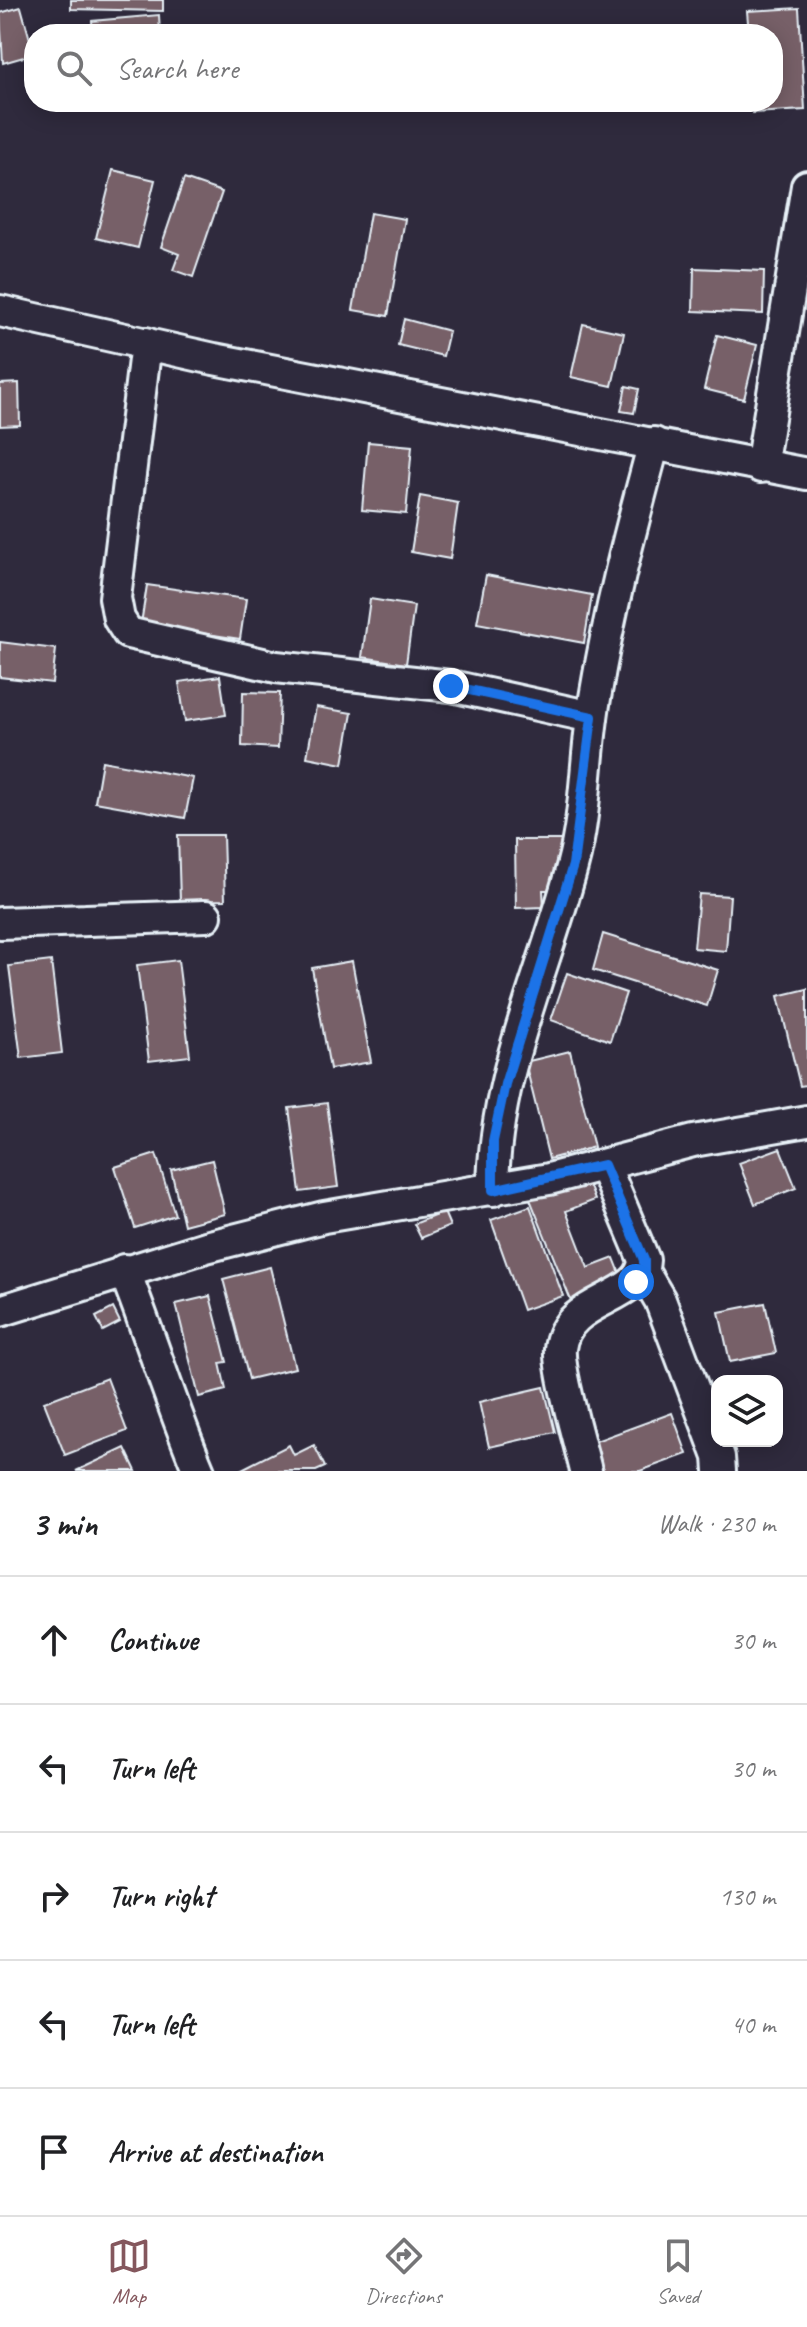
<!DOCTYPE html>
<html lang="en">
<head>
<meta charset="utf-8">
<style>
	body { margin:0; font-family:Caveat,sans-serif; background:#f2f2f2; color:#202124 }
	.controls { position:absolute; right:24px; bottom:24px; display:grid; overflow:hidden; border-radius:16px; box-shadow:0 4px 20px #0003 }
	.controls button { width:72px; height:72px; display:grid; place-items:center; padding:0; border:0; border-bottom:2px solid #e0e0e0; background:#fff; color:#202124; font:40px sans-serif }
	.stop { position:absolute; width:24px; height:24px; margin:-18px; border:6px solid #1a73e8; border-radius:50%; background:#fff }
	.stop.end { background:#1a73e8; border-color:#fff; box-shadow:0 2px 8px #0008 }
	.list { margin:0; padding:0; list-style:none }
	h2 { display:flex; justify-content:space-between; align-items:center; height:104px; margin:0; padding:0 32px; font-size:34px }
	h2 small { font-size:26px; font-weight:400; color:#757577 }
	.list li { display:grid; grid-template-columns:52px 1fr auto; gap:24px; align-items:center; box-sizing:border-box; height:128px; padding:0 32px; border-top:2px solid #e0e0e0 }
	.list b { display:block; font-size:30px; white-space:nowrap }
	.list em { font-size:26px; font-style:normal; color:#757577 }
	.icon { flex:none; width:44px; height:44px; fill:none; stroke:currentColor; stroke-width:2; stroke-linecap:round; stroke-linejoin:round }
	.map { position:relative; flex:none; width:807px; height:1471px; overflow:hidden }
	.search { position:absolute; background:#fff; box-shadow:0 4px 20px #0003; left:24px; right:24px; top:24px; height:88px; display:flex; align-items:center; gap:20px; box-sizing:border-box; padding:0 28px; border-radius:32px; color:#757577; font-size:30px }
	.sheet { height:744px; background:#fff }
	nav { display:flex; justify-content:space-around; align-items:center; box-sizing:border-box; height:112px; border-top:2px solid #e0e0e0; background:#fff; font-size:22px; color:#757577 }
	nav a { display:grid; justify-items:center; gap:4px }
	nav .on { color:#84575d }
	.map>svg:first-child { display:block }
	.building { fill:#776068; stroke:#e8f1f8; stroke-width:2 }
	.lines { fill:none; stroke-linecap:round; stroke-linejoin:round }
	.minor-casing { stroke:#e8f1f8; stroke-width:36 }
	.minor { stroke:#2f2a3d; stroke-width:30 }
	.route { stroke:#1a73e8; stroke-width:10 }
</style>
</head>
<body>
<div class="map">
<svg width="807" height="1471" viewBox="0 0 807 1471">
	<rect width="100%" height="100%" fill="#2f2a3d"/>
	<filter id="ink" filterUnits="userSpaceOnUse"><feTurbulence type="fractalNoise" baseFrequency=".0125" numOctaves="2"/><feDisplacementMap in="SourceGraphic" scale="16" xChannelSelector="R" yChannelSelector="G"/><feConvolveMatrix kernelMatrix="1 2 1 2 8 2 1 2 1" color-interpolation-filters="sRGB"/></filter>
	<g filter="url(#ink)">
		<g class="building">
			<path d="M71 0H163V11L71 9Z"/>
			<path d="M21 7 34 54 3 63 0 13Z"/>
			<path d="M799 8 805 110 753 113V102H773V34H749L747 11Z"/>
			<path d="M159 15 160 34H93L92 21Z"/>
			<path d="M113 170 155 180 138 248 96 238Z"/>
			<path d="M184 179 222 192 193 277 173 270 179 254 161 247Z"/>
			<path d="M370 213 405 219 388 316 353 310Z"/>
			<path d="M694 268 764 271 763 314 693 311Z"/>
			<path d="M404 319 449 331 443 356 398 345Z"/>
			<path d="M583 324 624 333 612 386 571 377Z"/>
			<path d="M717 335 757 345 744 399 704 389Z"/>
			<path d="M19 383 20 425 0 426V384Z"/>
			<path d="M626 386 639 389 634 413 621 411Z"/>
			<path d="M368 442 412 446 406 514 362 510Z"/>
			<path d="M420 496 458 503 450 559 411 552Z"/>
			<path d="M486 575 592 595 584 643 477 623Z"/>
			<path d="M147 585 246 599 240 639 141 624Z"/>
			<path d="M370 599 414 606 406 664 362 657Z"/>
			<path d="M0 642 56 649 52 683 0 677Z"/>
			<path d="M220 676 226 715 185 721 179 682Z"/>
			<path d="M243 692 280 693 278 748 242 746Z"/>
			<path d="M316 707 352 713 343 764 307 757Z"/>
			<path d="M102 761 193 778 185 818 95 802Z"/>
			<path d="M178 835H223L225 900 180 901Z"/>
			<path d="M515 840H562L563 890H543L544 907 516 908Z"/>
			<path d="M699 894 730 896 726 951 694 948Z"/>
			<path d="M603 934 718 970 707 1006 593 970Z"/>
			<path d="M178 960 190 1056 149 1061 137 965Z"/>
			<path d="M51 961 62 1053 21 1058 9 966Z"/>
			<path d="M352 961 371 1062 330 1069 312 968Z"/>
			<path d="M567 973 626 993 610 1041 551 1020Z"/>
			<path d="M807 989V1085L800 1086 778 996Z"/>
			<path d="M570 1051 594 1147 549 1159 525 1062Z"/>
			<path d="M327 1103 338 1187 300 1192 289 1108Z"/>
			<path d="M780 1148 796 1188 755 1204 739 1163Z"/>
			<path d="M156 1154 175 1215 135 1228 115 1167Z"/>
			<path d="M212 1160 225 1214 184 1225 171 1170Z"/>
			<path d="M586 1177 595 1200 566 1211 588 1268 614 1258 624 1283 572 1303 530 1199Z"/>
			<path d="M530 1206 563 1296 523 1310 491 1220Z"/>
			<path d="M444 1212 450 1226 421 1238 414 1224Z"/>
			<path d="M270 1267 295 1368 249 1379 223 1279Z"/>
			<path d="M210 1296 227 1362 220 1363 226 1390 199 1397 176 1304Z"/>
			<path d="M765 1303 776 1353 730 1362 719 1312Z"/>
			<path d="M113 1308 120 1322 103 1331 96 1317Z"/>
			<path d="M107 1378 127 1431 65 1455 44 1402Z"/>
			<path d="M544 1387 555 1432 489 1447 479 1402Z"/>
			<path d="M672 1413 687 1454 640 1471H591L582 1446Z"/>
			<path d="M289 1445 294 1455 314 1445 325 1467 316 1471H238Z"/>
			<path d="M125 1448 136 1471H76Z"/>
		</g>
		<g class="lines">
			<g class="minor-casing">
				<g id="minor">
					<path d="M0 311 214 359 807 474"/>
					<path d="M146 343 115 598 119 619 128 633 276 667 451 686 592 717"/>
					<path d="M761 467 807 186"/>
					<path d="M0 923 206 916 86 920"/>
					<path d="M493 1190C494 1075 543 976 572 867 587 813 585 754 595 698 609 612 631 528 654 443"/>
					<path d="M124 1270C151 1337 171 1405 199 1471"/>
					<path d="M644 1273 660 1300 719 1457 720 1471"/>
					<path d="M0 1311 206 1247 324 1217 549 1179 693 1141 807 1121"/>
					<path d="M586 1471C580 1444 558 1372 560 1349 565 1296 642 1302 644 1260L604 1165"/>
				</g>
			</g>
			<use href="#minor" class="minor"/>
		</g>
	</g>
	<g class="lines" filter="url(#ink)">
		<path class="route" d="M451 686 592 717 573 865 505 1084 493 1141V1190L604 1165 644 1260V1273L636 1282"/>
	</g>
</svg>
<div class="controls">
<button><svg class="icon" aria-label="layers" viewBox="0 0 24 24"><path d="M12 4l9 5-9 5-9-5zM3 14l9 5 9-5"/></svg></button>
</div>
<div class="stop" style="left:636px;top:1282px"></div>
<div class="stop end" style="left:451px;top:686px"></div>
<div class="search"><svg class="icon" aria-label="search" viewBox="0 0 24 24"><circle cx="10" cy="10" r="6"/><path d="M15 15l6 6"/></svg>Search here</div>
</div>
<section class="sheet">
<h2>3 min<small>Walk · 230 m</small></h2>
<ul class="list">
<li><svg class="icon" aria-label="ahead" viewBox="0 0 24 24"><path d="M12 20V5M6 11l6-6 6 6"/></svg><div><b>Continue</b></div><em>30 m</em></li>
<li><svg class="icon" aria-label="left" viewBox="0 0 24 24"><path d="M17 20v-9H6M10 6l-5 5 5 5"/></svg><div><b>Turn left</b></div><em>30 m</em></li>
<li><svg class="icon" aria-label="right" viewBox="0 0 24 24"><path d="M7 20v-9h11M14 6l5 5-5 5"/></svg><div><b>Turn right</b></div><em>130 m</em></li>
<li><svg class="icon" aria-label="left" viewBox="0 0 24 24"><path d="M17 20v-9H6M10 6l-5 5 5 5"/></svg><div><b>Turn left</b></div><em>40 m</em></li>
<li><svg class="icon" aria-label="arrive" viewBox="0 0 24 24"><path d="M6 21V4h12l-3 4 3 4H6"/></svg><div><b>Arrive at destination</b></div></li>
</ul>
</section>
<nav>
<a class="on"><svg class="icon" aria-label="map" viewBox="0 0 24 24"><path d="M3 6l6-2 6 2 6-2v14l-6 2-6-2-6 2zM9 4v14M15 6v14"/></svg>Map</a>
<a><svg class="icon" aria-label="directions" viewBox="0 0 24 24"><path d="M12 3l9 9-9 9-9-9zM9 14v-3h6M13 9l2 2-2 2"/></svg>Directions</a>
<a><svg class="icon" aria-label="saved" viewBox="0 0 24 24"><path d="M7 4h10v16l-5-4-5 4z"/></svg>Saved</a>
</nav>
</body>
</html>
